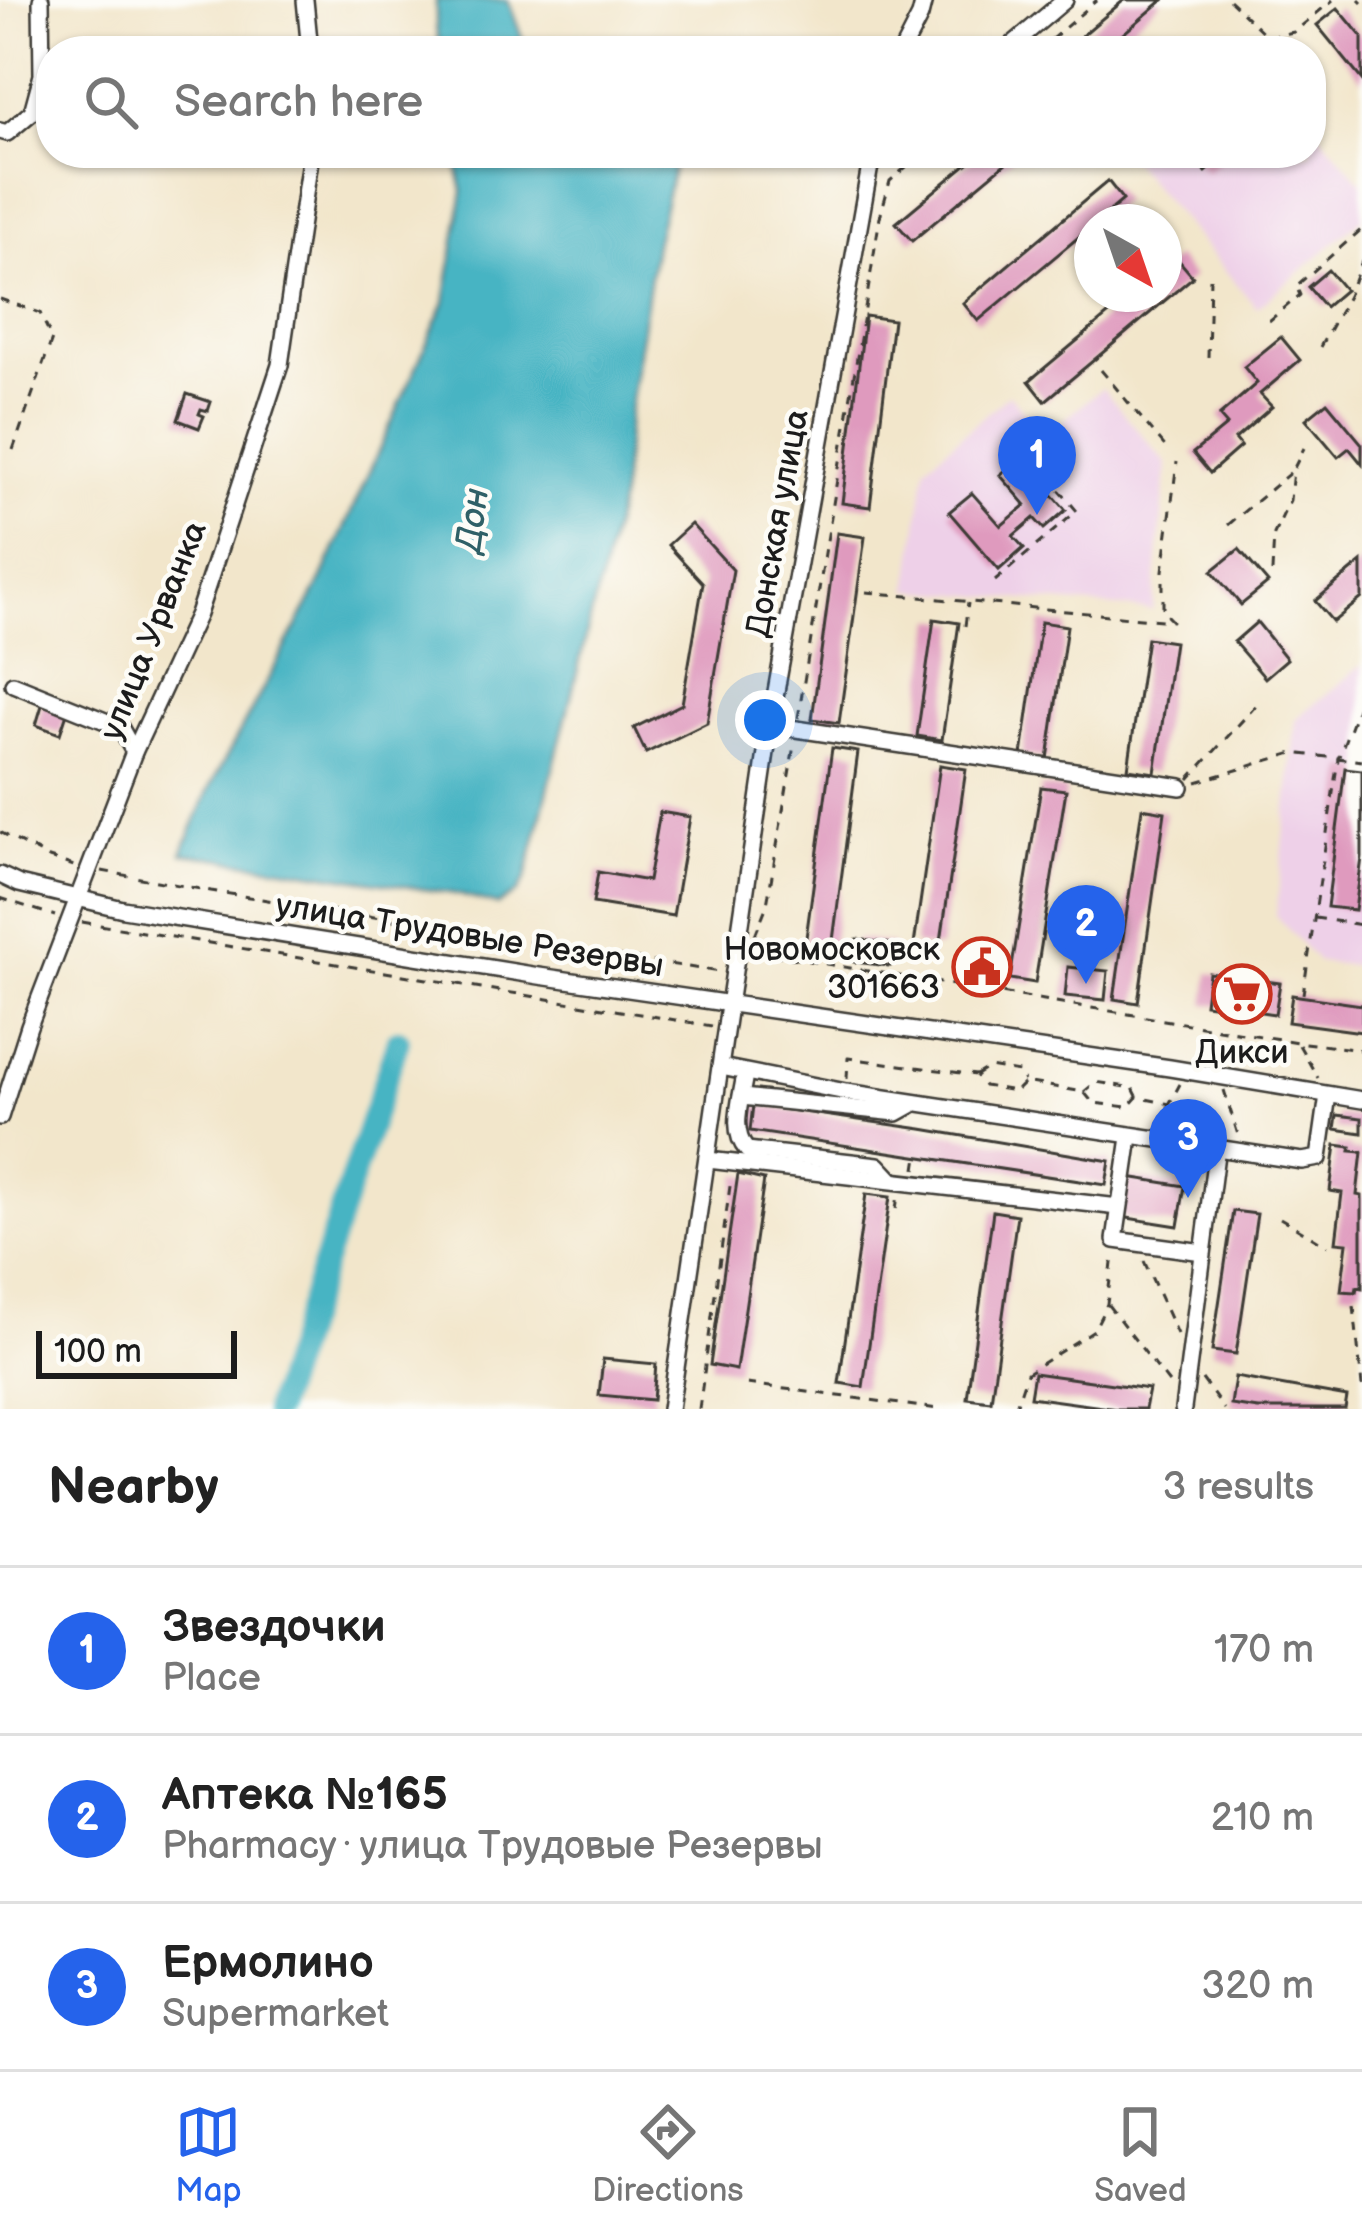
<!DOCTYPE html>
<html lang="en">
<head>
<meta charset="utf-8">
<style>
	body { margin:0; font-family:"Balsamiq Sans",sans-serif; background:#f2f2f2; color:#222 }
	.compass { position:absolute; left:1074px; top:204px; width:108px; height:108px; border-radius:50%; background:#fff; box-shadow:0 3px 9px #0004; rotate:140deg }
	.scale { position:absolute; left:36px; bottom:30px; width:201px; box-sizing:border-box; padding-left:12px; border:6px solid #1c1c1c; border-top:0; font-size:33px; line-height:42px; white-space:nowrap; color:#1c1c1c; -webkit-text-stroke:9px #fdfcf7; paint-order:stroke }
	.you { position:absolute; left:765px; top:720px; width:42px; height:42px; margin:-30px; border:9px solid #fff; border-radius:50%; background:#1a73e8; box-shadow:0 0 0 18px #1a73e833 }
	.badge { display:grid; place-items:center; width:78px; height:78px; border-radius:50%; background:#2563eb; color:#fff; font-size:39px; font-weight:700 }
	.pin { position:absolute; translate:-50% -99px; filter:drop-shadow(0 3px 6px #0008) }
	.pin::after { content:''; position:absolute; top:63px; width:42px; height:36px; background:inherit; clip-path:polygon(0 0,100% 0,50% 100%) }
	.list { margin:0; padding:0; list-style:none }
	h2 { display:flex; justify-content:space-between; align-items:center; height:156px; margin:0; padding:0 48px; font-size:51px }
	h2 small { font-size:39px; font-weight:400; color:#767676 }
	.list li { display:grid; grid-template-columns:78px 1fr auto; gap:36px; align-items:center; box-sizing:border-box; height:168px; padding:0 48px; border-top:3px solid #e0e0e0 }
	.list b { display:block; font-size:45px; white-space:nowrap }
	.list p { margin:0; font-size:39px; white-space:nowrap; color:#767676 }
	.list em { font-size:39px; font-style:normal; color:#767676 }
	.icon { flex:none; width:66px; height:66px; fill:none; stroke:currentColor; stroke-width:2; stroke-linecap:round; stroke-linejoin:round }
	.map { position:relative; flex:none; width:1362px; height:1409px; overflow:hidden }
	.search { position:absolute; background:#fff; box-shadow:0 3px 9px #0004; left:36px; right:36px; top:36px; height:132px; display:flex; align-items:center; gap:30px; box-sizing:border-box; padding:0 42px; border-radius:48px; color:#767676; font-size:45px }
	.sheet { height:660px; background:#fff }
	nav { display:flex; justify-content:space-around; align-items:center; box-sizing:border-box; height:168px; border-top:3px solid #e0e0e0; background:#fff; font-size:33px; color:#767676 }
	nav a { display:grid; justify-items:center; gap:6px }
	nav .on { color:#2563eb }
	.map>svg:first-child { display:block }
	.built { fill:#eed0e8 }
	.water { fill:#47b4c3; stroke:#326870; stroke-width:3 }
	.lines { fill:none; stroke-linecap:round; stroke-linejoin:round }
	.river { stroke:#47b4c3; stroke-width:24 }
	.building { fill:#df9abe }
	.minor-casing { stroke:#3c3a36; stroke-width:20 }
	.path { stroke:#3c3a36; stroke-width:3; stroke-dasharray:9 9; stroke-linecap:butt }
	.minor { stroke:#fff; stroke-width:15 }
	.labels { text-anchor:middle; stroke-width:9; stroke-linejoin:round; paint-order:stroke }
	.street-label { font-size:33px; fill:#1c1c1c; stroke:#fdfcf7 }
	.poi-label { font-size:33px; fill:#1c1c1c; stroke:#fdfcf7; text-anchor:end }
	.water-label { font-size:36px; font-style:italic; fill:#2f6067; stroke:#fdfcf7 }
</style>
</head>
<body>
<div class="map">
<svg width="1362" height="1409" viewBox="0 0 1362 1409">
	<rect width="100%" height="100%" fill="#fdfcf7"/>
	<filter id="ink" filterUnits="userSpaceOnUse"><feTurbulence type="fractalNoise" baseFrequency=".00833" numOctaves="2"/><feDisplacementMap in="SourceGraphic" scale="24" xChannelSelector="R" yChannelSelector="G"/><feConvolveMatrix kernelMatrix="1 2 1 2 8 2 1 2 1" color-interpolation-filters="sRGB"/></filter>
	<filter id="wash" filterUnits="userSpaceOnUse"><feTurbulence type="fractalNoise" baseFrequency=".004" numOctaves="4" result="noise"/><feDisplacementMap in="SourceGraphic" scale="48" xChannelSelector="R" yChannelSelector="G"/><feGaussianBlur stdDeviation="2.7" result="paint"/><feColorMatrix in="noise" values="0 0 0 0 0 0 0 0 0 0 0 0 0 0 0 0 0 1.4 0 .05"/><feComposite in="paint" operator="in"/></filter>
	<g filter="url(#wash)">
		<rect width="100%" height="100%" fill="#f2e6cb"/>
		<g class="built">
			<path d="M1311 123 1362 183V219L1257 308 1125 153H1311Z"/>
			<path d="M1102 388 1167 464 1153 610 909 590 926 466 1009 394 1045 436Z"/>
			<path d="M1362 665V966L1318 962 1276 916 1296 719Z"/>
		</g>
		<g class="water">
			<path d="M436 0H508L527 51H441L436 29Z"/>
			<path d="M454 153H677L655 244 629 413 621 496 526 878 517 893 497 905 456 894 182 853 210 787 318 587 445 302 463 191Z"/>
		</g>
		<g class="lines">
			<path class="river" d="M275 1409 398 1041"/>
		</g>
		<g id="blocks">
			<g class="building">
				<path d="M1124 0H1163L1103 51H1064Z"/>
				<path d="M1338 8 1362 37V80L1317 25Z"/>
				<path d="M980 153H1018L912 241 896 223Z"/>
				<path d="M1190 153H1221L1224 157 1206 172Z"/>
				<path d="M1108 181 1123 200 1097 222H1092V226L978 321 963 303Z"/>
				<path d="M1176 257 1193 277 1045 401 1029 381 1133 294H1164V268Z"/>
				<path d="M1328 270 1345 290 1325 307 1308 287Z"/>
				<path d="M865 316 893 320 870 507 842 503Z"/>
				<path d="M1281 337 1300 360 1260 394 1272 407 1235 439 1241 446 1210 473 1193 453 1227 425 1219 416 1257 383 1244 367Z"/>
				<path d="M187 394 211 402 208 411 201 409 199 414 204 416 199 428 178 420Z"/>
				<path d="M1327 402 1362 444V464L1349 448 1338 457 1306 419Z"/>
				<path d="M1020 458 1066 510 1044 529 1034 518 1013 536 1024 548 999 570 949 512 972 493 1001 526 1026 505 1000 475Z"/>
				<path d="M691 524 733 570 707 723 646 753 634 728 682 704 703 583 668 545Z"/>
				<path d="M837 533 865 537 839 723 812 719Z"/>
				<path d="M1239 549 1268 583 1241 605 1212 571Z"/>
				<path d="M1362 562V598L1333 622 1315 601Z"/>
				<path d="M934 619 959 623 942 740 917 736Z"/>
				<path d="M1041 622 1067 626 1048 759 1022 755Z"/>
				<path d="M1257 622 1287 659 1265 678 1234 642Z"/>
				<path d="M1147 638 1174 642 1155 773 1128 769Z"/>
				<path d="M43 702 68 710 60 734 36 725Z"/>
				<path d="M832 748 858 752 832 948 805 945Z"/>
				<path d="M940 765 966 769 940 948 914 945Z"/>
				<path d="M1345 768 1362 770V858L1355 910 1327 907Z"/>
				<path d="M1041 787 1066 790 1035 983 1010 979Z"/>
				<path d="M1142 808 1165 812 1138 1003 1114 999Z"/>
				<path d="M660 812 690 817 673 916 593 903 598 872 648 881Z"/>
				<path d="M857 939 893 944 890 966 854 962Z"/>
				<path d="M968 957 998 960 995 984 966 981Z"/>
				<path d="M1068 967 1108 971 1105 1000 1065 996Z"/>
				<path d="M1209 973 1280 983 1275 1014 1205 1004Z"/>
				<path d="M1292 995 1362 1005V1032L1288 1022Z"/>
				<path d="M753 1105 922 1129 1110 1161 1106 1185 750 1131Z"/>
				<path d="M1337 1115 1362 1118V1133L1335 1129Z"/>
				<path d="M1336 1145 1351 1147 1350 1151 1362 1152 1357 1195 1362 1196V1288L1357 1287 1356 1292 1341 1291 1347 1243 1336 1242 1342 1193 1330 1191Z"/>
				<path d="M738 1174 764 1180 736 1370 710 1365Z"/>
				<path d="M1128 1177 1185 1186 1178 1226 1121 1217Z"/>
				<path d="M866 1194 890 1197 863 1387 839 1383Z"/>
				<path d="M993 1211 1017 1215 991 1401 967 1398Z"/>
				<path d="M1233 1211 1257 1214 1236 1354 1212 1351Z"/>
				<path d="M603 1359 656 1364 653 1400 599 1395Z"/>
				<path d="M1034 1373 1149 1389 1145 1409H1117L1030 1397Z"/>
				<path d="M1235 1377 1347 1397 1345 1409H1258L1231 1405Z"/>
			</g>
		</g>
	</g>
	<g filter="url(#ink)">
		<use href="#blocks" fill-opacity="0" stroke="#3c3a36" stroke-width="3"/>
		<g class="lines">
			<g class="minor-casing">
				<g id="minor">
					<path d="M305 0 310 51"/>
					<path d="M902 51 920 16 924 0"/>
					<path d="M1005 51 1065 0"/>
					<path d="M0 131 7 133 32 112 42 75 41 0"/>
					<path d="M13 684 120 727 134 752"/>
					<path d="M770 725 1181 787"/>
					<path d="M0 875 19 884 123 909 539 976 1170 1068 1362 1100"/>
					<path d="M721 1067 846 1092 1302 1161 1319 1158 1328 1095"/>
					<path d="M745 1073C742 1098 729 1130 747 1150L878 1165 892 1180"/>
					<path d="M742 1097 897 1113 915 1103"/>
					<path d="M0 1117 29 1026 134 752 198 614 280 365 311 153"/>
					<path d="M1130 1137 1115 1240 1203 1252"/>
					<path d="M708 1160 1119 1207"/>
					<path d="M670 1409 770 725 870 166 885 153"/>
					<path d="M1183 1409 1217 1146"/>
				</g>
			</g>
			<g class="path">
				<path d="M1229 0 1268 37 1294 32 1333 0"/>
				<path d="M1359 0 1362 3"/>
				<path d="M1038 51 1097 0"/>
				<path d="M0 299 40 313 52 339 13 450"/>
				<path d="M1269 321 1300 295 1296 286 1362 229"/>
				<path d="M1320 347 1348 296 1362 261"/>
				<path d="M1208 357 1210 278"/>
				<path d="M1101 370 1168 450"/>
				<path d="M1228 525 1291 472"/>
				<path d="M1272 572 1274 534 1290 500 1293 470 1304 448"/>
				<path d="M995 581 1077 511 1017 440"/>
				<path d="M866 592 1172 621 1163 612V571L1177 462"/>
				<path d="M965 626 968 603"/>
				<path d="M798 718 880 217 890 181 922 153"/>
				<path d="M1189 779 1261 700"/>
				<path d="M1197 782 1293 753 1362 761"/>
				<path d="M0 832 49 858 74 866"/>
				<path d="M102 871 211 891 713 971 720 970"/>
				<path d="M0 898 55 916"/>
				<path d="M1315 918 1362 925"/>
				<path d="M82 922 712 1026"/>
				<path d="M755 935 767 905 794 745"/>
				<path d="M754 952 1297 1042 1362 1050"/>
				<path d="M1303 994 1338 759 1362 695"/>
				<path d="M1299 1045 1318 1078"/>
				<path d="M976 1075 989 1067 1019 1072 1024 1081"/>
				<path d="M847 1079 848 1058 976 1075 984 1086 1016 1091 1025 1082 1084 1092 1093 1103 1128 1107 1137 1097 1170 1104"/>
				<path d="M1224 1090 1239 1138"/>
				<path d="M1084 1092 1096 1082 1133 1088 1137 1096"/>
				<path d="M1159 1123 1180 1084"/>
				<path d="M916 1169 918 1156"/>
				<path d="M896 1209 898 1195"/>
				<path d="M1280 1218 1328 1246"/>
				<path d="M1144 1261 1177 1334"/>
				<path d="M1108 1305 1172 1387"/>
				<path d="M1354 1306 1362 1386"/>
				<path d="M1202 1379 1224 1409"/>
				<path d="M747 1384 938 1409"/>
				<path d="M699 1409 731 1179"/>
				<path d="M1015 1409 1027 1373 1094 1330 1107 1304 1113 1255"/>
			</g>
			<use href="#minor" class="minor"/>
		</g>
	</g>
	<defs>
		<g id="civic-ring" transform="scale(3)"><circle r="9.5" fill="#fdfcf7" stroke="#c8321e" stroke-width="1.5"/><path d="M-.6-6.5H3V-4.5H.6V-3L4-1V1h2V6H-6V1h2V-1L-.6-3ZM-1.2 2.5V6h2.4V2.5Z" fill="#c8321e"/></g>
		<g id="supermarket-ring" transform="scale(3)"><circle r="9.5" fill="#fdfcf7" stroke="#c8321e" stroke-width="1.5"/><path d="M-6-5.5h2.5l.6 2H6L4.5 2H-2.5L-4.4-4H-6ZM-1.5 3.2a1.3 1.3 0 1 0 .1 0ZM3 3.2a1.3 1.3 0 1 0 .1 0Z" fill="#c8321e"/></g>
	</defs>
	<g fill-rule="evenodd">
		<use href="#civic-ring" x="982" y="967"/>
		<use href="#supermarket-ring" x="1242" y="994"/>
	</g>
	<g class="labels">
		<g class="street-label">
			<text transform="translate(776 523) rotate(-80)" y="12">Донская улица</text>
			<text transform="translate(152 630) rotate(-68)" y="12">улица Урванка</text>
			<text transform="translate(470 934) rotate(9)" y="12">улица Трудовые Резервы</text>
		</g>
		<g class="poi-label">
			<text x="940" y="960">Новомосковск<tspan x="940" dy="38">301663</tspan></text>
			<text x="1242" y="1063" text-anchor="middle">Дикси</text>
		</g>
		<g class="water-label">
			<text transform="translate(471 520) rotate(-82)" y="13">Дон</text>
		</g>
	</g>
</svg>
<svg class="compass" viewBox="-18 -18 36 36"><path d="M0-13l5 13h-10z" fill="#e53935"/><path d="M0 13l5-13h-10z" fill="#767676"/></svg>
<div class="scale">100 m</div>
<div class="you"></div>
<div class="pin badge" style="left:1037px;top:515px">1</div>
<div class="pin badge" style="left:1086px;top:984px">2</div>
<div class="pin badge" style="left:1188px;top:1198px">3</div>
<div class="search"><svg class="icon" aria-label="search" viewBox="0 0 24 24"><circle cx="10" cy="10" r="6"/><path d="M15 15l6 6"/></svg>Search here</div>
</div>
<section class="sheet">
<h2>Nearby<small>3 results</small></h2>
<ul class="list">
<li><span class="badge">1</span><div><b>Звездочки</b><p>Place</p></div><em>170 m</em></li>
<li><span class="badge">2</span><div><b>Аптека №165</b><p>Pharmacy · улица Трудовые Резервы</p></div><em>210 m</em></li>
<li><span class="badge">3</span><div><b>Ермолино</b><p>Supermarket</p></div><em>320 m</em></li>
</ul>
</section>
<nav>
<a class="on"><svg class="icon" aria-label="map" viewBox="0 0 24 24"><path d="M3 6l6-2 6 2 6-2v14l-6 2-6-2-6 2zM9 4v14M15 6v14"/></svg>Map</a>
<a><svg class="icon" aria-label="directions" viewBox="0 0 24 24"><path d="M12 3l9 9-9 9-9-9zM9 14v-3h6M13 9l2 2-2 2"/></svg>Directions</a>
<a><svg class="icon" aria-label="saved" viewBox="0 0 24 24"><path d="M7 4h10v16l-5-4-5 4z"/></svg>Saved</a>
</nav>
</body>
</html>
